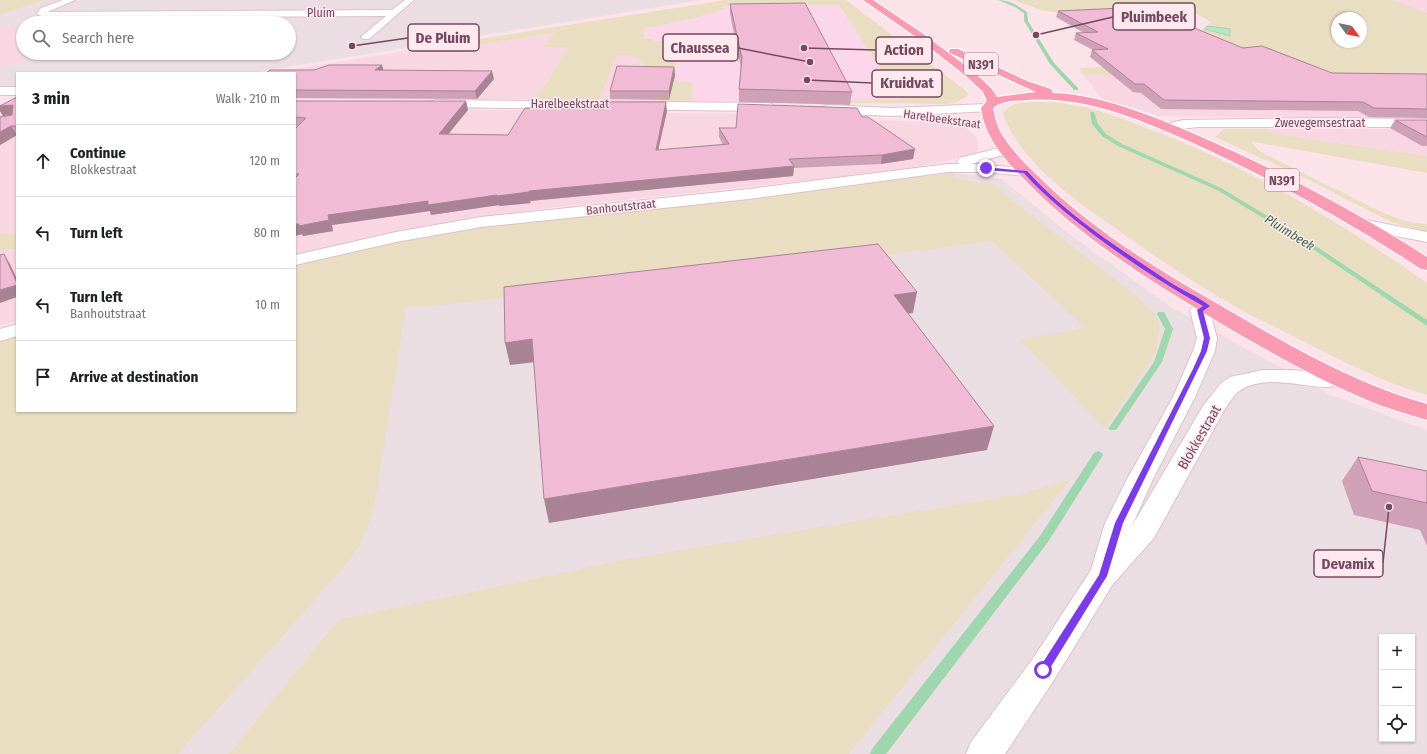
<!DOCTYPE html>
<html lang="en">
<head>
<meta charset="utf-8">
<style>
	body { margin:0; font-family:"Fira Sans Condensed",sans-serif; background:#f2f2f2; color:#202124 }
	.controls { position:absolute; right:12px; bottom:12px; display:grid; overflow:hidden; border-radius:0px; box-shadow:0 1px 3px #0004 }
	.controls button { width:36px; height:36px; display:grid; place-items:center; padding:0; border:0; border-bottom:1px solid #e0e0e0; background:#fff; color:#202124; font:20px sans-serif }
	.compass { position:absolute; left:1331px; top:12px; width:36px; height:36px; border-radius:50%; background:#fff; box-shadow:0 1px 3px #0004; rotate:123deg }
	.stop { position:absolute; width:12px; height:12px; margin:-9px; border:3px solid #7c3aed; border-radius:50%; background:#fff }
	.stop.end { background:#7c3aed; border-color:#fff; box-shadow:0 1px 4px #0008 }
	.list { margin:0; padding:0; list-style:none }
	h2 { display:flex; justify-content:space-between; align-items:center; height:52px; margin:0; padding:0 16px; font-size:17px }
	h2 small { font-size:13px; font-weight:400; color:#757577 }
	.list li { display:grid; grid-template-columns:26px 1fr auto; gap:12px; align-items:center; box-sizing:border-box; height:72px; padding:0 16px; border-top:1px solid #e0e0e0 }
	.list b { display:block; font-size:15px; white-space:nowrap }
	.list p { margin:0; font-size:13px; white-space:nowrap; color:#757577 }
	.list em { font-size:13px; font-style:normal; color:#757577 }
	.icon { flex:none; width:22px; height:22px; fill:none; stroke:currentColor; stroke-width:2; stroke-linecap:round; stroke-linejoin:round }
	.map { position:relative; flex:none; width:1427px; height:754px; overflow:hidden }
	.search { position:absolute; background:#fff; box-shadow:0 1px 3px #0004; left:16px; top:16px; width:280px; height:44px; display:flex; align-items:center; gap:10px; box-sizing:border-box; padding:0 14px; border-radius:22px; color:#757577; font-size:15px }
	.panel { position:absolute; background:#fff; box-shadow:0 1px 3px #0004; left:16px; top:72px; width:280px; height:340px; border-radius:0px }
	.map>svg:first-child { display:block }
	.residential { fill:#f9d7e2 }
	.commercial { fill:#fcd7ec }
	.industrial { fill:#ebdee3; fill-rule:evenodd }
	.green { fill:#e9dec2; fill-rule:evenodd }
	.water { fill:#b8e5c4; stroke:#9ed7ae }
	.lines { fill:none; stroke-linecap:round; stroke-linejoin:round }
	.stream { fill:#9ed7ae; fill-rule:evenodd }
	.minor-casing { stroke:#e0bfcc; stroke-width:2 }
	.major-casing { stroke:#fff; stroke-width:2 }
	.minor { fill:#fff; fill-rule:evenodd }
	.major { fill:#fb9bb3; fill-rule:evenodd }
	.wall { fill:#cfa1b7 }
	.shaded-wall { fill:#a98395 }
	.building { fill:#f1bbd5; stroke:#a98395 }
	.route { fill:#7c3aed }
	.labels { text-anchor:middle; stroke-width:3; stroke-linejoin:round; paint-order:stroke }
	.far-street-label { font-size:12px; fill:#74495f; stroke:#ffe9ef }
	.shield { fill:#ffe9ef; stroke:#9e798a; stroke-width:1 }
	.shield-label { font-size:13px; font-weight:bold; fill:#74495f }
	.far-water-label { font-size:13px; font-style:italic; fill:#3a724a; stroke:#ffe9ef }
	.street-label { font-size:14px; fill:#74495f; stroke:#ffe9ef }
	.leader { fill:none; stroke:#74495f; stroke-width:1.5 }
	.callout-dot { fill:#74495f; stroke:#ffe9ef; stroke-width:1.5 }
	.callout { fill:#ffe9ef; stroke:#74495f; stroke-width:1.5 }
	.callout-label { font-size:15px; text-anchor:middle; font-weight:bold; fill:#74495f }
</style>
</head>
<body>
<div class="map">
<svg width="1427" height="754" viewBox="0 0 1427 754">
	<rect width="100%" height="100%" fill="#fce3ea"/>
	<g class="residential">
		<path d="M1392 0H1427V13H1424Z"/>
		<path d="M0 26H23V53H45L0 69Z"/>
		<path d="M554 33 542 47H569L536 99H295V73H270L430 47 437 52Z"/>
		<path d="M616 54 631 55 640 60 657 101 655 113 781 114 956 124 967 128 976 137 979 144 976 153 951 160 896 171 539 209 454 221 295 255V108L598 111 599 100Z"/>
		<path d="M1083 75 1427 77V119L1160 116 1102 99Z"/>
		<path d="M17 121V234L0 233V195L1 194 0 193V124Z"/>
		<path d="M1267 129H1427V156L1277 134Z"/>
		<path d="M17 249V321L0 326V250Z"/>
	</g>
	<path class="commercial" d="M839 5 900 99 692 101V82H675L653 41V39H643L645 27H654L692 19 724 9 723 6Z"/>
	<g class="industrial">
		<path d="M46 0H702L250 73H17V88L0 87V69L45 53H289V23H23V26H0V15Z"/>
		<path d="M953 173 1002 179 1069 234 1174 309 1331 395 1427 430V754H0V340L17 335V411H295V263L695 203ZM1382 637H1412V739H1382Z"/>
	</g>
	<g class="green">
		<path d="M0 0H46L0 15Z"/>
		<path d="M726 0H846L965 90 969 95 955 103 943 104 713 101 900 99 839 5 723 6 724 9 692 19 654 27H645L644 39H653V41H676V82H692V101H657L640 60 631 55H617L599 100 536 99 569 47H542L554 33 437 52 430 47Z"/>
		<path d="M1013 0H1392L1427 13V77L1083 75 1079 68 1194 63 1184 31 1204 29 1217 33 1230 29 1207 26 1211 22 1183 6 1172 3 1063 13 1044 11ZM1337 18H1361V42H1337Z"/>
		<path d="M1031 102C1080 101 1110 114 1154 131 1253 169 1341 223 1427 283V395C1381 382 1339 359 1297 338 1278 328 1257 319 1238 308 1197 285 1157 258 1119 231 1075 200 1024 166 1003 115 1008 103 1020 103 1031 102Z"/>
		<path d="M1224 129H1267L1277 134 1427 156V173L1260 143 1251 142 1259 151C1287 165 1314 179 1342 192 1368 205 1397 223 1427 224V232L1391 222 1307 179 1215 137Z"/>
		<path d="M953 173 958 179 994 184 1014 202 1139 298 1157 317 1160 328 1155 354 1105 429 1020 340 1085 328 992 241 870 257 422 307 406 306 378 485 371 516 363 540 351 559 178 754H0V347L2 339 17 335V411H295V263L413 238 487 226Z"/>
		<path d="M0 233 17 234V249L0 250Z"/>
		<path d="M1070 480 849 754H229L338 620 628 559 1022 494Z"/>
	</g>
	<path class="water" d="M1207 26 1230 29V36L1204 29Z"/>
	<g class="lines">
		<g class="stream">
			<path d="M998 0C1009 0 1019 6 1027 12L1028 21 1054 63 1078 88V90H1074L1050 64 1024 21V13L1015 7Z"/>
			<path d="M1090 112H1094L1098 124 1106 134 1122 144 1221 188 1302 237 1427 320V326L1298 239 1217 190 1118 146 1102 136 1092 124Z"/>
			<path d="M1158 312H1164L1173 329 1162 362 1116 430H1110L1108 428 1110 426 1154 362 1165 329 1157 314Z"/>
			<path d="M1098 451 1102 453 1103 455 1048 542 886 754H870L872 749 1040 536 1094 453Z"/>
		</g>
		<g class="minor-casing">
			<g id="minor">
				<path d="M63 0H75L47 12 392 10 405 0H414L369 39H363L361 37 363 35 386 16 49 18 38 15 37 13 41 8Z"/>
				<rect x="0" y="87" width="17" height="8"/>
				<path d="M436 100 768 103 772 104 774 107 772 110 768 111 432 107 430 104 432 101Z"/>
				<path d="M987 104 991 105 993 108 991 111 892 116 828 113 824 112 822 109 824 106 828 105 892 108Z"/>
				<path d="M1313 118 1427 119V127H1199C1190 127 1170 132 1163 131L1161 128 1163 125 1183 120Z"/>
				<path d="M999 148 1012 149 1014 152 1012 155 999 156 971 164 1025 168 1030 169 1032 172 1030 175 1025 176 986 172H948L749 199 481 227 396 242 295 265V255L396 232 481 217 749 189 948 164H959L957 161 959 158Z"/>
				<path d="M1366 220 1427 232V242L1360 229 1358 225 1360 221Z"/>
				<path d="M1207 300 1214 302 1217 306 1210 312 1217 338 1215 351 1195 397 1153 479 1132 526 1203 406 1221 383 1230 377 1262 370H1291L1328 373 1338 371 1346 373 1349 378 1346 383C1340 384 1333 387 1327 387 1299 387 1263 373 1238 392 1233 396 1229 403 1225 409L1154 538 1113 584 1054 680 1005 754H966L971 742 1032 660 1091 570 1105 523 1127 479 1173 397 1193 351 1197 338 1190 310 1193 306Z"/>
				<path d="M17 324V336L0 341V329Z"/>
			</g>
		</g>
		<g class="major-casing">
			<path id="major" d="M863 0H873L922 33 974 72 992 89 997 97 1036 92 950 53 949 51 950 49H958L1027 81 1051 89 1053 93C1103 95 1152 116 1197 135 1277 170 1354 210 1427 257V270L1421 269C1348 221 1272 179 1193 143 1141 120 1086 96 1028 100 1016 101 1003 100 993 108 995 116 996 124 1000 131 1009 148 1024 162 1037 175 1090 228 1153 267 1218 304 1285 343 1352 383 1427 404V420C1407 414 1386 408 1367 400 1313 377 1262 348 1212 318 1146 278 1080 237 1026 181 1005 160 985 138 981 108L987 101 983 92 966 76 916 37Z"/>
		</g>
		<use href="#minor" class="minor"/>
		<use href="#major" class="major"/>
	</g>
	<g class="wall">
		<path d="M730 4 852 92 850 105 739 102V89L741 68 730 14Z"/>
		<path d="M1058 11 1243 48 1332 73 1427 74V118L1369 117 1358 111 1161 109 1141 93 1133 92 1090 57 1092 50H1093L1074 40 1076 33H1084L1056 17Z"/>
		<path d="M382 65 383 70 494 79 477 99 295 98V73H266Z"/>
		<path d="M674 67 675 75 669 100 610 99V91Z"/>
		<path d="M17 97V135L0 145V117L12 115 3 116 0 111V106Z"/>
		<path d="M295 101H466L468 110 448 134 508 135 667 111 658 150 723 145 719 137V128H736L862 117 913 159 881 164 794 168 793 176 530 201 531 203 499 206V205L431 215 430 211 332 225 333 231 303 236 302 234 295 236V129L297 126H295Z"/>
		<path d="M1395 120H1427V146H1422L1390 128Z"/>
		<path d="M1358 457 1427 471V546L1420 530 1354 515 1342 481Z"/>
	</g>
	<g class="shaded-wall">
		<path d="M382 65 384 73 375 70Z"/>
		<path d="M674 67 675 75 669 100V91Z"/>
		<path d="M492 71 494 79 477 99 475 91Z"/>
		<path d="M466 101 468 110 441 143 439 134Z"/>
		<path d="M666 102 667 111 656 160V150Z"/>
		<path d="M13 105 17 114 3 116 0 111V106Z"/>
		<path d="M11 126 17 135 0 145V132Z"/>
		<path d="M915 149 913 159 881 164 882 155Z"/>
		<path d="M794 166 793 176 530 201 531 203 499 206V205L431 215 430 211 332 225 333 231 303 236 302 234 295 236V224L328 215 428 201Z"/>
		<path d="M4 254 10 264 17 279V283Z"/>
		<path d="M17 285V297L0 303V290Z"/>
		<path d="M917 292 913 313 890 316 894 295Z"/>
		<path d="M532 339 536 362 510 365 505 343Z"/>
		<path d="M994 426 987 450 549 523 544 499Z"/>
	</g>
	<g class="building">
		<path d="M805 3 852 92 739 89 742 58 730 4Z"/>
		<path d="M1143 7 1243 48 1262 46 1332 73 1427 74V109L1374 108 1363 102 1164 100 1144 84H1135L1092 50 1108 49 1076 33 1098 32 1058 11Z"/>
		<path d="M329 65H382L375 70 492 71 475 91 295 90V73H248H266L270 70H314Z"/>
		<path d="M617 66 674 67 669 91H610Z"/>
		<path d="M17 97V126H11L0 132V117L12 115 13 105 0 106Z"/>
		<path d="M295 101H466L439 134 508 135 525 108 604 109 606 102H666L656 150 729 144 719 128H736L738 104 857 108 862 117H868L915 149 882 155 789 159 794 166 529 191V192L497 196V195L428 205V201L328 215 329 220 299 226V224H295V178L299 174H295V129L306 118 295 117Z"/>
		<path d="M1395 120H1427V137Z"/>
		<path d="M878 244 917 292 894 295 994 426 544 499 532 339 505 343 504 287Z"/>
		<path d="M4 254 17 283V285L0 290V255Z"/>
		<path d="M1358 457 1427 471V503L1372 491Z"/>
	</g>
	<path class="route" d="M984 167 1027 171C1067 216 1119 248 1168 281 1181 290 1198 296 1210 306L1203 311 1210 338 1207 351 1123 523 1107 576 1047 673 1043 675 1040 673 1038 670 1040 667 1099 575 1115 523 1193 369 1201 351 1204 338 1197 310 1203 306C1154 278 1107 247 1064 211 1050 199 1036 187 1024 173L986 170Z"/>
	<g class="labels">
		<g class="far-street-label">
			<text x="321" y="17">Pluim</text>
			<text x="570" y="108">Harelbeekstraat</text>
			<text transform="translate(942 119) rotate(8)" y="4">Harelbeekstraat</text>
			<text x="1320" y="127">Zwevegemsestraat</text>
			<text transform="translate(621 207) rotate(-6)" y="4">Banhoutstraat</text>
		</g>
		<g class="shield">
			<rect x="964" y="53" width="34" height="22" rx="3"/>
			<rect x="1265" y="169" width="34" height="22" rx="3"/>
		</g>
		<g class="shield-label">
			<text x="981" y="69">N391</text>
			<text x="1282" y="185">N391</text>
		</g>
		<g class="far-water-label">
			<text transform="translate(1290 232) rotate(32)" y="5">Pluimbeek</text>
		</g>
		<g class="street-label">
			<text transform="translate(1199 437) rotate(-60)" y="5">Blokkestraat</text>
		</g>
	</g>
	<path class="leader" d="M1036 35L1113 17M352 46L408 38M810 62L738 48M804 48L876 50M807 80L872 83M1389 507L1383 563"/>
	<g class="callout-dot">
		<circle cx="1036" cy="35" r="4"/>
		<circle cx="352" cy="46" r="4"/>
		<circle cx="810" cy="62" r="4"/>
		<circle cx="804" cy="48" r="4"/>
		<circle cx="807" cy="80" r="4"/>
		<circle cx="1389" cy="507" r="4"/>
	</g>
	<g class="callout">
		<rect x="1113" y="3" width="82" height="27" rx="4"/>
		<rect x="408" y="24" width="71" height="27" rx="4"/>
		<rect x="663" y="34" width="75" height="27" rx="4"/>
		<rect x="876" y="37" width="56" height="27" rx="4"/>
		<rect x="872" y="70" width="70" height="27" rx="4"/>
		<rect x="1314" y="550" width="69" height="27" rx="4"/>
	</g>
	<g class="callout-label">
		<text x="1154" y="22">Pluimbeek</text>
		<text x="443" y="43">De Pluim</text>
		<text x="700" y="53">Chaussea</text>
		<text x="904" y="55">Action</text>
		<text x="907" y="88">Kruidvat</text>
		<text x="1348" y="569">Devamix</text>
	</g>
</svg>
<div class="controls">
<button>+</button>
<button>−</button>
<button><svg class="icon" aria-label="locate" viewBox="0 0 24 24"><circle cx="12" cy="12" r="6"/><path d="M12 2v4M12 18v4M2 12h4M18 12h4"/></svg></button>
</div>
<svg class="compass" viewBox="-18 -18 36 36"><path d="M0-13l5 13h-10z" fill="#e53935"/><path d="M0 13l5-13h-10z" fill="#757577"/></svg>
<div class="stop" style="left:1043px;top:670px"></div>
<div class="stop end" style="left:986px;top:168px"></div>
<div class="search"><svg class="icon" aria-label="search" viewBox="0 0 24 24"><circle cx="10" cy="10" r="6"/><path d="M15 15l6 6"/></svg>Search here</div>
<section class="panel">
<h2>3 min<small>Walk · 210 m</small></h2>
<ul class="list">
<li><svg class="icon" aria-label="ahead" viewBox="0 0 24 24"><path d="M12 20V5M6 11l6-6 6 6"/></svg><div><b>Continue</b><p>Blokkestraat</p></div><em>120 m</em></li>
<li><svg class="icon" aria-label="left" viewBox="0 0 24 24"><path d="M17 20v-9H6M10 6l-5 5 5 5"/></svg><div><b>Turn left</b></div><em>80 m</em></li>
<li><svg class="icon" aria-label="left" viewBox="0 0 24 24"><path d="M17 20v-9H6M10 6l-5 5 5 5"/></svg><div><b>Turn left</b><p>Banhoutstraat</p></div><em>10 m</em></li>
<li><svg class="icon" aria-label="arrive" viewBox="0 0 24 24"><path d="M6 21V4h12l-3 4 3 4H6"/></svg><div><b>Arrive at destination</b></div></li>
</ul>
</section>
</div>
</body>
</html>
